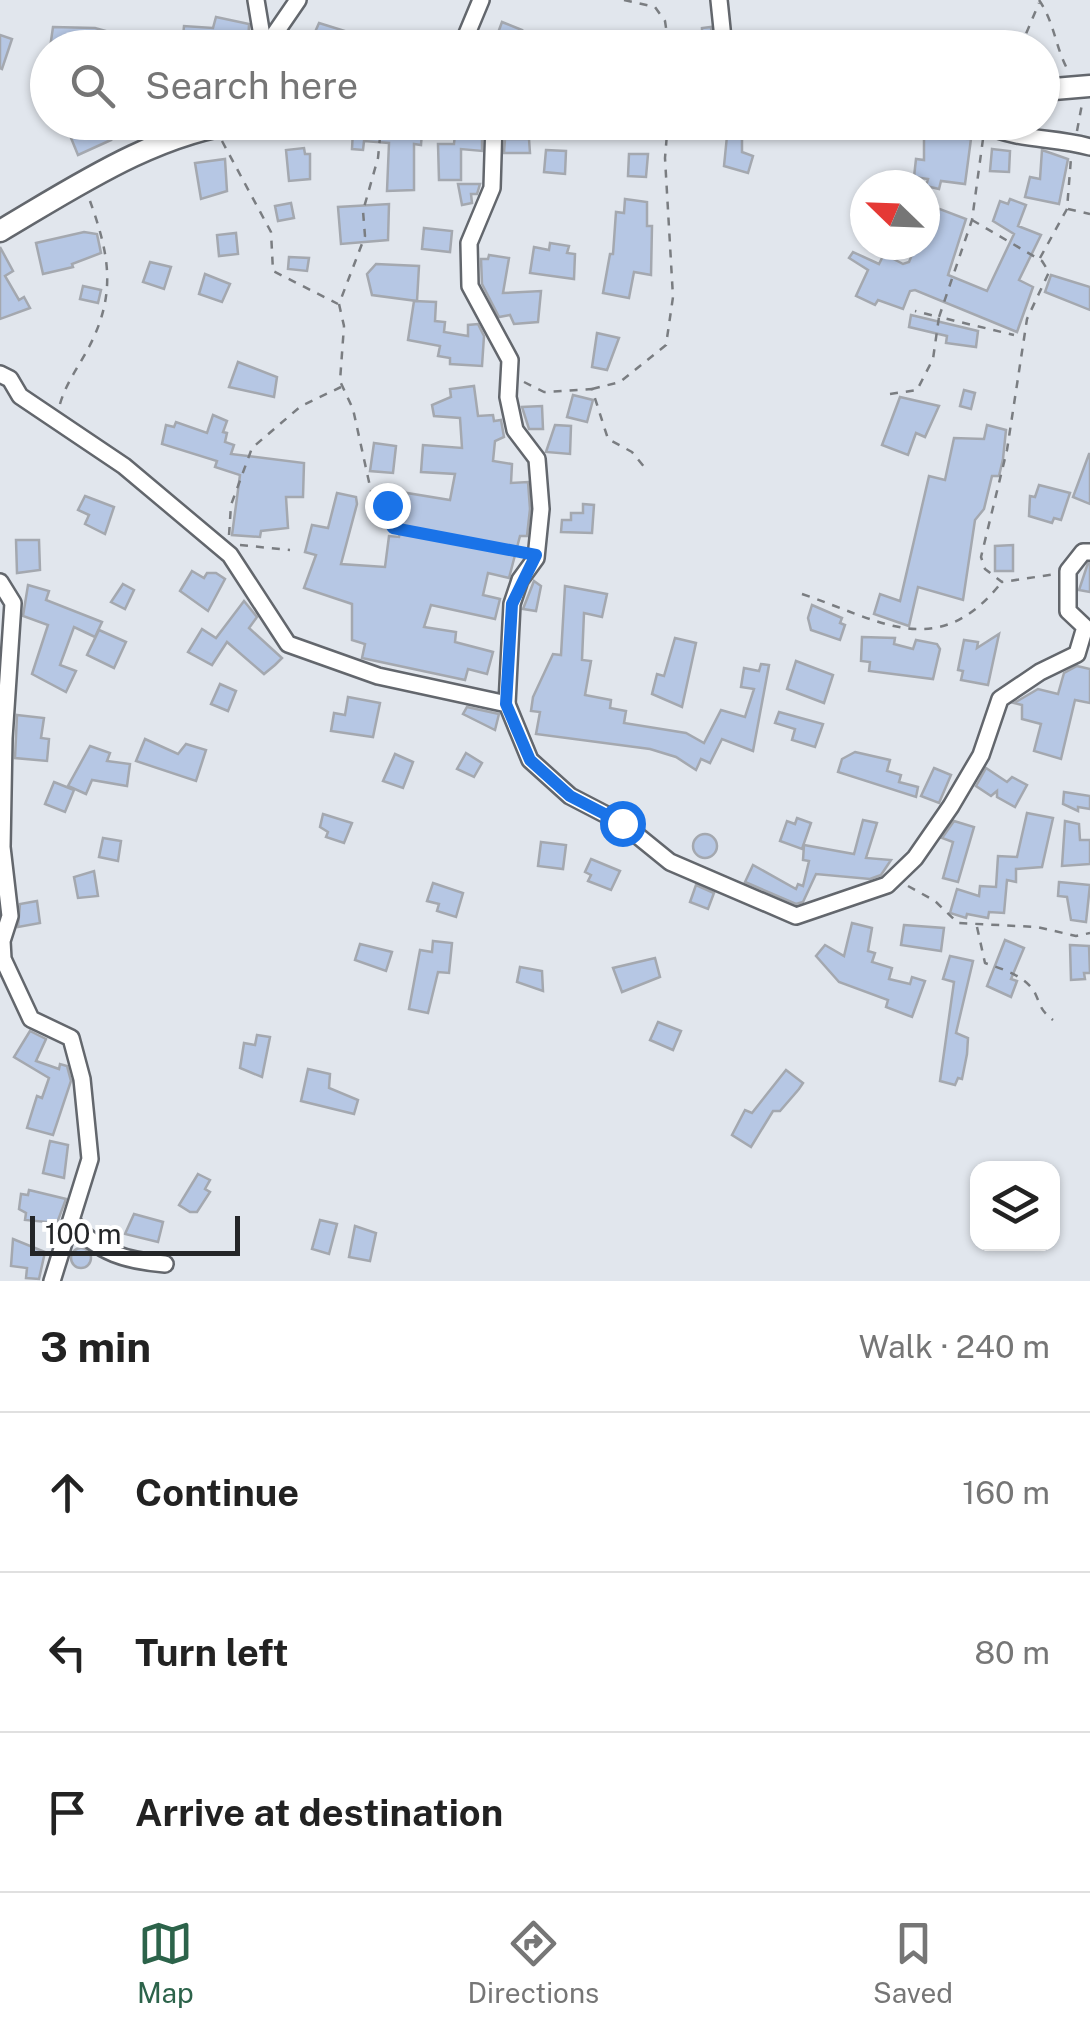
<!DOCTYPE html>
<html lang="en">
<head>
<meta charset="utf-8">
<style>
	body { margin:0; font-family:"Public Sans",sans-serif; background:#f6f6f6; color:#222 }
	.controls { position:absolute; right:30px; bottom:30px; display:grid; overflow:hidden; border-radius:20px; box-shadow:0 2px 8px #0004 }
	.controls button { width:90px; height:90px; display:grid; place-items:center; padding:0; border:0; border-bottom:2px solid #e0e0e0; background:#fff; color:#222; font:50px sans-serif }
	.compass { position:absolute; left:850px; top:170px; width:90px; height:90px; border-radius:50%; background:#fff; box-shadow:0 2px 8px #0004; rotate:293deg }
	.scale { position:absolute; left:30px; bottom:25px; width:210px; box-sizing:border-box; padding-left:10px; border:5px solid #242628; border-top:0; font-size:28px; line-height:35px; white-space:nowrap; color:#242628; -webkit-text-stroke:8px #fff; paint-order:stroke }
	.stop { position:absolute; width:30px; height:30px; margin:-22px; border:8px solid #1a73e8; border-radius:50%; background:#fff }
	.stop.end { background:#1a73e8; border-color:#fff; box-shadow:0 2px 10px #0008 }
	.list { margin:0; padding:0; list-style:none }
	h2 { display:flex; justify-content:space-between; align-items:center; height:130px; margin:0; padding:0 40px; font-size:42px }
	h2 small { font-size:32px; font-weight:400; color:#767676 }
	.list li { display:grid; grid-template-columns:65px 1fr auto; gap:30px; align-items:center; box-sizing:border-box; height:160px; padding:0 40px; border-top:2px solid #e0e0e0 }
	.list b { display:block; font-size:38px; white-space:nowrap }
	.list em { font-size:32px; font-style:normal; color:#767676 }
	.icon { flex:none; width:55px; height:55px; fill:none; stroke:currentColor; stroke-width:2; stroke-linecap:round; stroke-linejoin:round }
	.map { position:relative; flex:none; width:1090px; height:1281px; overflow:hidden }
	.search { position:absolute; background:#fff; box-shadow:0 2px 8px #0004; left:30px; right:30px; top:30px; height:110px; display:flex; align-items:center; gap:25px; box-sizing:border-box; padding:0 35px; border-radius:55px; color:#767676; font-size:38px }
	.sheet { height:610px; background:#fff }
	nav { display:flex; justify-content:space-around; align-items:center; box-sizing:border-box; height:140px; border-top:2px solid #e0e0e0; background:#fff; font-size:28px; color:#767676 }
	nav a { display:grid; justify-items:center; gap:5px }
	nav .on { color:#2c634a }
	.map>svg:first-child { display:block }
	.building { fill:#b6c7e4; stroke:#a4a8af; stroke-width:2.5 }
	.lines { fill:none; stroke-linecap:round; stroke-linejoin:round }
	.minor-casing { stroke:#63676d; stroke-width:20 }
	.major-casing { stroke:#63676d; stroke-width:25 }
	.path { stroke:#7a7d81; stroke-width:2.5; stroke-dasharray:8 8; stroke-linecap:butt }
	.minor { stroke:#fff; stroke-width:15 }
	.major { stroke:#fff; stroke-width:20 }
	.route { stroke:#1a73e8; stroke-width:12 }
</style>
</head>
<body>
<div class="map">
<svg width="1090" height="1281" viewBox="0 0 1090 1281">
	<rect width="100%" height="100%" fill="#e1e6ed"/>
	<g class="building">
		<path d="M216 17 249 24 248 48H182L184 26 213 28Z"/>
		<path d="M502 22 522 30 516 46 506 42 510 48H473L479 34 495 41Z"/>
		<path d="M319 23 345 31 339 48H308Z"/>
		<path d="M53 27 95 28 117 34 113 48 77 41V48H50Z"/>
		<path d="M711 27 713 48H702V28Z"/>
		<path d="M0 35 12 39 2 69 0 68Z"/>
		<path d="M104 123 111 140 78 155 71 138Z"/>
		<path d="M387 128 422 132 421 145 414 144V190L387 191 389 143 364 141 363 150 352 149 353 130 386 132Z"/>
		<path d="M467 131 482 132V151L461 149V180H439L438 144H454L455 134 466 136Z"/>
		<path d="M949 131V138L971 139 965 184 941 181 939 189 926 186 928 179 914 177 916 159 924 160V132Z"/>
		<path d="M727 136 742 137V152L753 156 748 173 724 166Z"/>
		<path d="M505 139H529L530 153H504Z"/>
		<path d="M304 148 305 154H310V179L289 181 286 150Z"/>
		<path d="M992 149 1010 151 1009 172 990 171Z"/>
		<path d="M546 150 566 151 565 174 544 172Z"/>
		<path d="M1042 150 1068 159 1059 204 1025 197 1030 177 1040 179Z"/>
		<path d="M629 154H648L646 177 628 176Z"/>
		<path d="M225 159 227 191 201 199 195 163Z"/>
		<path d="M458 184H480L477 194H471L472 203 462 205Z"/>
		<path d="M625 199 647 202V226H652L651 275 634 272 629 298 603 293 610 254H613L616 212 624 213Z"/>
		<path d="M1010 199 1026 205 1018 226 1041 235 1019 280 1033 287 1017 332 915 290 910 291 903 309 878 300 875 305 856 296 868 270 849 258 853 252 879 264 884 254 903 264 909 262 916 245H925V214L928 216 932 206 966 219 948 275 987 291 1014 234 993 221 1000 201 1008 204Z"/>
		<path d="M291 203 294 218 278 221 275 206Z"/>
		<path d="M389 204 388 240 341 244 338 207Z"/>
		<path d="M424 228 452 231 450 252 422 249Z"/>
		<path d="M84 232 97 234 101 253 72 264 73 267 43 274 36 243Z"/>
		<path d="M236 233 238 254 219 256 217 235Z"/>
		<path d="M550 243 569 246 567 253 575 254 574 279 530 273 534 247 549 250Z"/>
		<path d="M0 247 13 271 5 276 19 300 24 297 30 308 0 319Z"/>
		<path d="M489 255 509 258 503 293 541 291 538 322 514 324 510 315 499 317 482 284 481 259H488Z"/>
		<path d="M289 257 309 258 307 271 288 269Z"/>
		<path d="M150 262 171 267 164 289 143 282Z"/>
		<path d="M376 264 419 266 417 301 372 295 367 274Z"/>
		<path d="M205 274 230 284 222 302 199 294Z"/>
		<path d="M1051 275 1090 287V310L1045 292Z"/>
		<path d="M83 286 101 290 98 303 80 299Z"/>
		<path d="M414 301 436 302 435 321 445 322 444 332 468 336V325L478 324 484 336 482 366 450 364V358L438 356 440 346 408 340Z"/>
		<path d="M911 315 978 331 976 347 946 343 947 336 909 327Z"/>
		<path d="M597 333 619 338 607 370 592 367Z"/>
		<path d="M238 362 277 377 274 397 229 387Z"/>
		<path d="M474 386 478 416 493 415 494 421 501 420 504 437 495 441 493 461 512 464 511 483 528 482 530 509 527 536H520L509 578 488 573 483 595 500 599 495 619 431 605 424 627 456 632 455 642 493 652 487 674 468 669 465 680 362 658 365 644 352 640V604L304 588 316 555 305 552 312 525 328 528 337 493 356 497 357 504 341 564 385 567 389 536 399 537 407 493 450 500 455 474 421 472 423 445 462 448 460 418 434 416 432 405 451 397 450 389Z"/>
		<path d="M964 390 975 393 971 409 960 406Z"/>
		<path d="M573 395 593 400 587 422 567 417Z"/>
		<path d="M900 397 939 406 925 437 916 433 908 455 882 445Z"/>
		<path d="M542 406 543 429H529L522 407Z"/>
		<path d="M213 415 227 421 223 432 227 433 225 442 234 445 231 454 304 463 303 497H286L288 528 261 531 260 537 232 535 240 475 215 467 217 461 162 444 166 425 174 427 176 422 207 433Z"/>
		<path d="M555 425 571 426 570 454 546 452Z"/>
		<path d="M987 425 1006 430 1003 459 999 476H992L984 509 975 520 963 600 918 587 909 626 874 614 880 594 900 601 929 476 945 480 954 438 984 439Z"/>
		<path d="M374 443 396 446 393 473 370 471Z"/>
		<path d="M1089 454H1090V504L1073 497Z"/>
		<path d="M1039 485 1070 493 1061 520 1054 518 1052 523 1029 516 1030 496 1035 497Z"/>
		<path d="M85 496 114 507 105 534 85 524 89 515 78 510Z"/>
		<path d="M583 504 594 505 592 533 561 532 562 520H571V513H583Z"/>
		<path d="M16 540H39L40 570 17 573Z"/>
		<path d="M1013 545V571H995V546Z"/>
		<path d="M1088 563H1090V592L1079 590Z"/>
		<path d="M192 571 204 578 207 573H216L225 579 208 611 180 591Z"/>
		<path d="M534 581 541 586 536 611 523 609Z"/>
		<path d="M123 584 134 590 125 609 111 602Z"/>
		<path d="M28 585 49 591 46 600 102 622 95 637 74 627 60 665 76 671 66 692 32 674 48 625 23 616Z"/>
		<path d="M565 586 607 594 602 617 584 613 582 660 591 661 585 695 611 700 610 708 626 711 624 723 686 733 704 743 721 710 745 717 754 689 741 687 744 668 759 671 761 664 769 665 753 751 722 739 710 763 701 759 696 770 676 757 650 749 536 734 540 712 531 711 533 697 553 654 561 655Z"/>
		<path d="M244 601 257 617 249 628 282 658 275 665 264 674 227 642 212 665 188 652 202 629 216 638Z"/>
		<path d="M812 605 842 618 840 623 845 625 840 640 811 630 808 618Z"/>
		<path d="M99 630 126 642 114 668 87 655Z"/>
		<path d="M999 634 988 685 961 680 963 671 958 670 964 640 978 642 977 648Z"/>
		<path d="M862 637 895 638 894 644 913 649 916 640 937 644 940 649 933 679 869 671 870 662 861 661Z"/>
		<path d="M675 638 696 643 682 707 652 694 657 674 664 676Z"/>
		<path d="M796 661 833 675 824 703 787 689Z"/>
		<path d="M1077 666 1090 669V703L1075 700 1061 759 1034 751 1041 724 1022 719V705L1014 703 1038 689 1058 694 1064 673Z"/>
		<path d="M220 684 236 691 228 711 211 704Z"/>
		<path d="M348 697 380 703 373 737 331 731 334 713 345 715Z"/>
		<path d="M467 707 499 714 495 730 463 714Z"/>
		<path d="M779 712 823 724 815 747 792 740 795 729 775 723Z"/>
		<path d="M17 715 44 718 41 738 49 739 47 761 15 758Z"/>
		<path d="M145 739 178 754 186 744 206 750 196 781 136 761Z"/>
		<path d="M90 746 110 753 107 761 130 764 127 786 92 780 86 794 68 786Z"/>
		<path d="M855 752 890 760 887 771 901 775 899 782 918 787 916 797 838 772 842 759Z"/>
		<path d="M466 753 482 763 474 777 457 769Z"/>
		<path d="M395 754 413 762 403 788 383 781Z"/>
		<path d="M934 768 951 775 939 803 921 796Z"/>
		<path d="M986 768 1007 782 1012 777 1027 785 1015 807 997 797V791L991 796 976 786Z"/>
		<path d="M54 782 74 790 65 812 45 804Z"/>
		<path d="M1064 792 1090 796V809L1078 807V811L1063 804Z"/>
		<path d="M1027 813 1053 818 1042 867 1016 869V882L1007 880 1004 913 989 912 988 918 967 914 966 918 950 913 957 889 979 896 980 886 996 887 998 856 1017 857Z"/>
		<path d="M323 814 352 823 344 843 326 837 328 832 320 827Z"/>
		<path d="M797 818 811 823 802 849 780 841 787 821 795 824Z"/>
		<path d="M863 820 877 823 866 858 891 860 881 875 870 879 816 874 803 902 796 904 745 882 753 865 796 889 798 884 803 886 809 861 803 860 804 845 854 854Z"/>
		<path d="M954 821 974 827 958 882 943 878 953 842 942 838Z"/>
		<path d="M1065 821 1079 824 1080 840H1090V864L1062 866Z"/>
		<circle cx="705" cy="846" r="12"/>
		<path d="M103 838 121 841 118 861 99 857Z"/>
		<path d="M541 842 566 845 563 869 538 866Z"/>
		<path d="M591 859 620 871 611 890 588 881 591 875 585 872Z"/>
		<path d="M94 871 98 896 78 898 74 877Z"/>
		<path d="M1059 882 1090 885 1086 922 1071 920 1067 897 1058 896Z"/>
		<path d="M433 883 463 893 456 917 437 911 439 904 427 901Z"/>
		<path d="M696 885 714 893 708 909 690 902Z"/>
		<path d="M37 901 40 923 18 927 20 904Z"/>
		<path d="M852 923 872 928 868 951 875 953 872 962 892 968 889 979 910 984 912 977 925 981 912 1017 886 1007 888 1000 839 982 816 956 825 945 844 956Z"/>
		<path d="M904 925 944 928 941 951 901 945Z"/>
		<path d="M1005 940 1024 948 1011 979 1017 981 1011 997 987 986Z"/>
		<path d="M433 941 452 943 449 973 438 972 428 1013 409 1009 420 950 432 952Z"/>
		<path d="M360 944 392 952 386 971 355 960Z"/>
		<path d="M1070 945 1089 946 1090 973H1084L1085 979 1071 980Z"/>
		<path d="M950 956 973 961 956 1033 968 1038 967 1054 962 1079 958 1078 955 1085 940 1081 954 982 943 979Z"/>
		<path d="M655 958 660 977 622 992 613 968Z"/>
		<path d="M520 967 542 971 543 991 517 982Z"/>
		<path d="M658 1022 681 1031 673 1050 650 1040Z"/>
		<path d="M30 1031 46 1039 36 1061 59 1069 60 1064 67 1066 71 1081 53 1135 27 1128 37 1096 42 1098 49 1078 14 1057Z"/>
		<path d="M257 1035 270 1037 262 1077 240 1068 244 1043 255 1045Z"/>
		<path d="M308 1069 330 1074 329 1088 358 1100 354 1114 301 1101Z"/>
		<path d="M786 1070 803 1083 799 1089 780 1111H773L751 1147 732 1135 745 1110 752 1113Z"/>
		<path d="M50 1141 68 1145 64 1178 43 1173Z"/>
		<path d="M198 1174 210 1180 205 1189 210 1192 197 1212H190L179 1205Z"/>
		<path d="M29 1190 66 1199 57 1223 25 1220 26 1213 19 1209 21 1194 28 1195Z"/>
		<path d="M134 1214 163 1222 158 1242 125 1234Z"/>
		<path d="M320 1220 337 1224 329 1254 312 1249Z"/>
		<path d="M355 1226 376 1233 370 1261 349 1257Z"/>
		<path d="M13 1239 45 1252 39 1279 26 1278 27 1268 11 1266Z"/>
		<circle cx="81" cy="1258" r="10"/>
	</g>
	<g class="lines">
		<g class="minor-casing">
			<g id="minor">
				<path d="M256 0 264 48"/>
				<path d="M719 0 724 48"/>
				<path d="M265 48 298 0"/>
				<path d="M461 48 481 0"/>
				<path d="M494 122 492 188 469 243 470 286 510 360 508 397 515 430 537 459 541 509 536 558 520 580 512 604 507 704"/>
				<path d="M984 124C1020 142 1053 136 1090 147"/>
				<path d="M0 374 10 379 20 396 124 466 230 555 288 644 378 676 507 704 530 760 570 796 622 823 670 862 796 916 887 885 915 858 951 806 981 755 1000 699 1040 672 1077 654 1085 627 1068 611V571L1083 552H1090"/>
				<path d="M0 582 13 603 4 738 2 847 10 916 2 941 3 959 31 1019 71 1038 82 1079 90 1159 52 1281"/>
				<path d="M73 1223C98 1253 127 1261 165 1264"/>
			</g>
		</g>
		<g class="major-casing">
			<g id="major">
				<path d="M1042 90 1090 86"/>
				<path d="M0 231C75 187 156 132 244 122"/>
			</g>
		</g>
		<g class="path">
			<path d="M624 0 655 7 665 21 669 48"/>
			<path d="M1039 0C1055 23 1055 48 1069 72"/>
			<path d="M1020 48 1039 3"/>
			<path d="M387 122 381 127 378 158 363 211 365 236 339 304 344 326 340 381 353 409 371 491 383 497 393 528 522 550"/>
			<path d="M1077 131 1082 104"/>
			<path d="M983 139 972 220 939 317 1014 335"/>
			<path d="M222 141 271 232 273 271 338 304"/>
			<path d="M1068 209 1090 214"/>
			<path d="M972 220 1042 261 1049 272 1027 319 1007 450 981 557 985 569 1002 582 1056 574"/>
			<path d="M1040 258 1067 209 1071 158"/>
			<path d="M524 382 544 392 592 389 608 439 632 452 645 468"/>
			<path d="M592 389 620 382 666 345 673 297 665 158 668 122"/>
			<path d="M890 394 917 390 933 359 939 317 915 311"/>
			<path d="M60 404C66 383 79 366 89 347 117 293 109 254 90 201"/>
			<path d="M229 535 231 505 252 448 301 406 341 387"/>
			<path d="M240 545 290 550"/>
			<path d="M802 594C880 620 937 663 1001 583"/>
			<path d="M908 886 935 901 958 923 1037 927 1076 936 1090 933"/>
			<path d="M977 927 985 963C1002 969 1026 976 1035 993 1041 1006 1040 1010 1053 1020"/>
		</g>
		<use href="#minor" class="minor"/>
		<use href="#major" class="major"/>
	</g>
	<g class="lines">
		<path class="route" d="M387 505V518L393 528 536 555 512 604 506 704 530 760 570 796 622 823"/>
	</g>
</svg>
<div class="controls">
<button><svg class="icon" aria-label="layers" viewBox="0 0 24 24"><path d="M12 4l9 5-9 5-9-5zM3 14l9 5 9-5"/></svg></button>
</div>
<svg class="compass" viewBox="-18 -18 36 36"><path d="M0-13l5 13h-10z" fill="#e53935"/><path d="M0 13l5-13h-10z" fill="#767676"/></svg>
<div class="scale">100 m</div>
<div class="stop" style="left:622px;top:823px"></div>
<div class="stop end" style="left:387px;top:505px"></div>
<div class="search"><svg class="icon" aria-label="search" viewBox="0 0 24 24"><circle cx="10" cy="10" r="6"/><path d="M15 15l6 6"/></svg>Search here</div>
</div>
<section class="sheet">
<h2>3 min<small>Walk · 240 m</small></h2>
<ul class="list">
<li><svg class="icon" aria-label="ahead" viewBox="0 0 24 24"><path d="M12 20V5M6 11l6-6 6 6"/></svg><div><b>Continue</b></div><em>160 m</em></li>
<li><svg class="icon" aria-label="left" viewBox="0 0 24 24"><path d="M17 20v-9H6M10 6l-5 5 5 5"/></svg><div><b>Turn left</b></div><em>80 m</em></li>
<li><svg class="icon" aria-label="arrive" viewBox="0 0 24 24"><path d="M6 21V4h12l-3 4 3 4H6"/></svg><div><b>Arrive at destination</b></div></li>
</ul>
</section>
<nav>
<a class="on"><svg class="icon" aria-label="map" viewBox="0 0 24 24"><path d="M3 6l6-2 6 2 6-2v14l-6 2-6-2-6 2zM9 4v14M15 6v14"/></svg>Map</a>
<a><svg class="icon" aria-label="directions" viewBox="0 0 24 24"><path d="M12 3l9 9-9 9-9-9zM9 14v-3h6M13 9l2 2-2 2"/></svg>Directions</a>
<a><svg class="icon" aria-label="saved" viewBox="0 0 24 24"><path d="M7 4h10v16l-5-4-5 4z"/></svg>Saved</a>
</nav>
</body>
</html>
